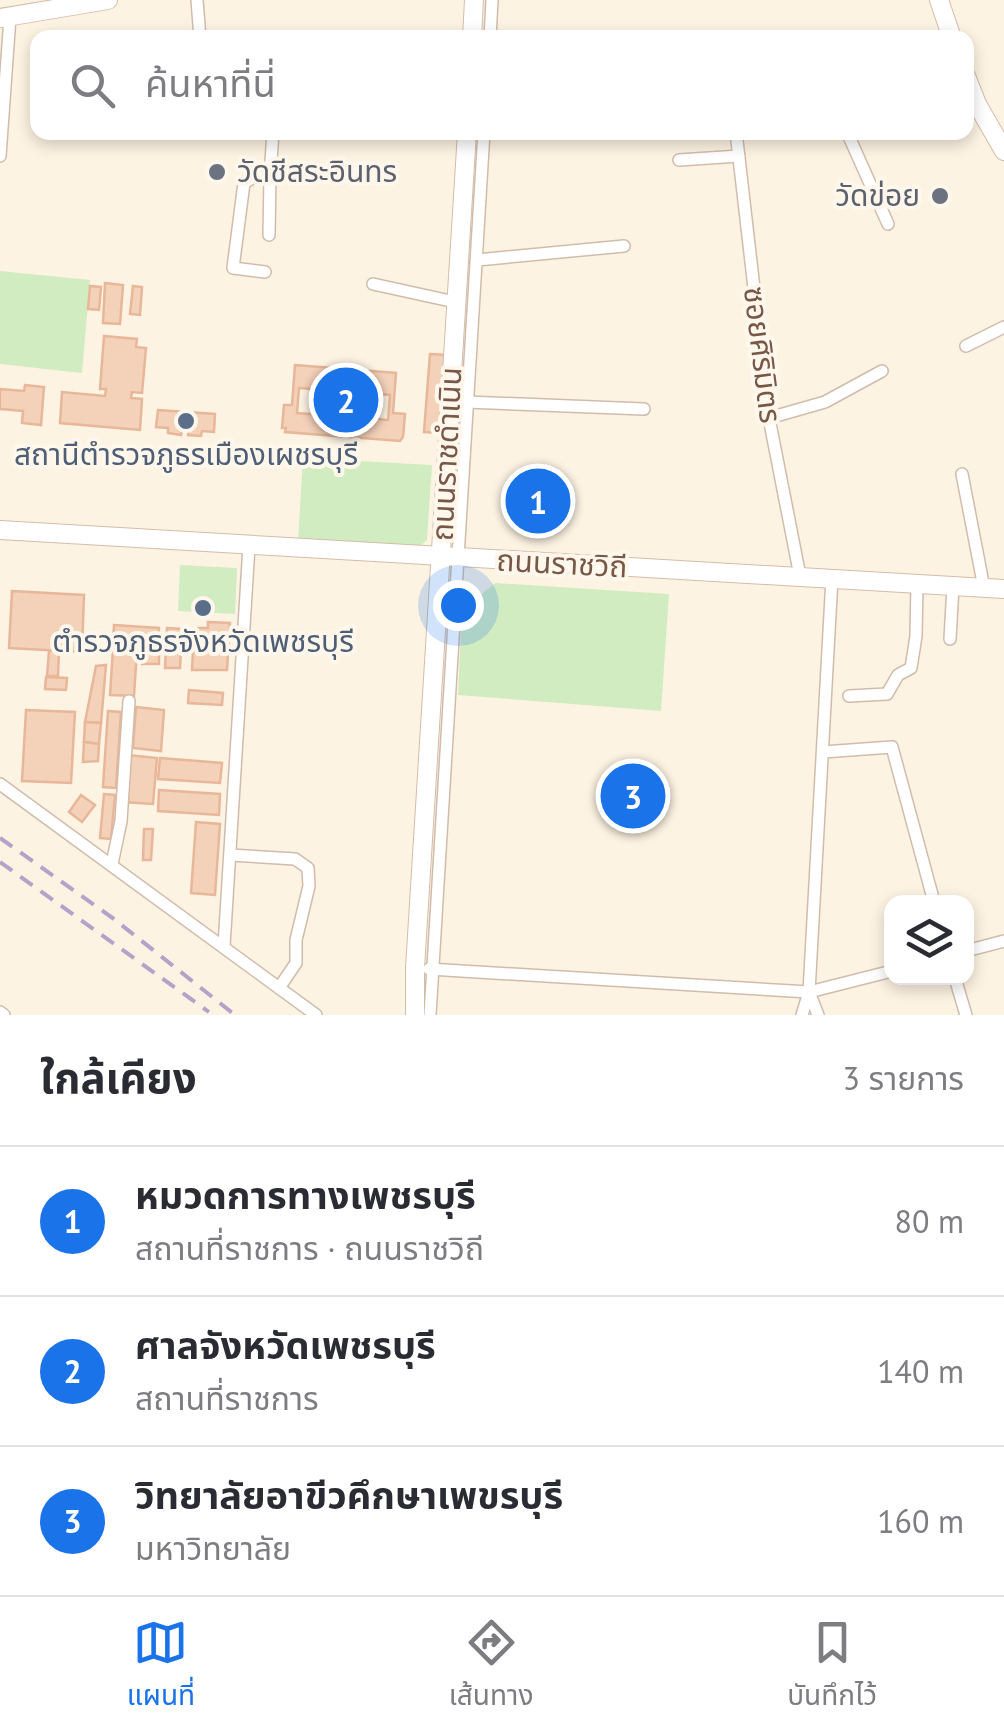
<!DOCTYPE html>
<html lang="th">
<head>
<meta charset="utf-8">
<style>
	body { margin:0; font-family:"PT Sans","Noto Sans Thai",sans-serif; background:#f7f7f7; color:#2b2b33 }
	.controls { position:absolute; right:30px; bottom:30px; display:grid; overflow:hidden; border-radius:20px; box-shadow:0 5px 15px #0003 }
	.controls button { width:90px; height:90px; display:grid; place-items:center; padding:0; border:0; border-bottom:2px solid #e1e1e2; background:#fff; color:#2b2b33; font:50px sans-serif }
	.you { position:absolute; left:458px; top:605px; width:35px; height:35px; margin:-25px; border:8px solid #fff; border-radius:50%; background:#1a73e8; box-shadow:0 0 0 15px #1a73e833 }
	.badge { display:grid; place-items:center; width:65px; height:65px; border-radius:50%; background:#1a73e8; color:#fff; font-size:32px; font-weight:700 }
	.pin { position:absolute; translate:-50% -50%; border:5px solid #fff; box-shadow:0 2px 10px #0006 }
	.list { margin:0; padding:0; list-style:none }
	h2 { display:flex; justify-content:space-between; align-items:center; height:130px; margin:0; padding:0 40px; font-size:42px }
	h2 small { font-size:32px; font-weight:400; color:#7c7c81 }
	.list li { display:grid; grid-template-columns:65px 1fr auto; gap:30px; align-items:center; box-sizing:border-box; height:150px; padding:0 40px; border-top:2px solid #e1e1e2 }
	.list b { display:block; font-size:38px; white-space:nowrap }
	.list p { margin:0; font-size:32px; white-space:nowrap; color:#7c7c81 }
	.list em { font-size:32px; font-style:normal; color:#7c7c81 }
	.icon { flex:none; width:55px; height:55px; fill:none; stroke:currentColor; stroke-width:2; stroke-linecap:round; stroke-linejoin:round }
	.map { position:relative; flex:none; width:1004px; height:1015px; overflow:hidden }
	.search { position:absolute; background:#fff; box-shadow:0 5px 15px #0003; left:30px; right:30px; top:30px; height:110px; display:flex; align-items:center; gap:25px; box-sizing:border-box; padding:0 35px; border-radius:20px; color:#7c7c81; font-size:38px }
	.sheet { height:580px; background:#fff }
	nav { display:flex; justify-content:space-around; align-items:center; box-sizing:border-box; height:140px; border-top:2px solid #e1e1e2; background:#fff; font-size:28px; color:#7c7c81 }
	nav a { display:grid; justify-items:center; gap:5px }
	nav .on { color:#1a73e8 }
	.map>svg:first-child { display:block }
	.green { fill:#d2ecc1 }
	.building { fill:#f4d1b9; stroke:#e8b799; stroke-width:2.5; fill-rule:evenodd }
	.lines { fill:none; stroke-linecap:round; stroke-linejoin:round }
	.street-casing { stroke:#d1bcac; stroke-width:14 }
	.secondary-casing { stroke:#d5bca9; stroke-width:20 }
	.street { stroke:#fff; stroke-width:11 }
	.secondary { stroke:#fff; stroke-width:18 }
	.rail { stroke:#b6a1c8; stroke-width:4; stroke-dasharray:15 10; stroke-linecap:butt }
	.worship-dot { fill:#6b7280; stroke:#fff7eb; stroke-width:4 }
	.service-dot { fill:#5c6f8a; stroke:#fff7eb; stroke-width:4 }
	.labels { text-anchor:middle; stroke-width:8; stroke-linejoin:round; paint-order:stroke }
	.worship-label { font-size:30px; fill:#5b616d; stroke:#fff7eb; text-anchor:start }
	.street-label { font-size:30px; fill:#775848; stroke:#fff7eb }
	.service-label { font-size:30px; fill:#4e5e75; stroke:#fff7eb }
</style>
</head>
<body>
<div class="map">
<svg width="1004" height="1015" viewBox="0 0 1004 1015">
	<rect width="100%" height="100%" fill="#fdf3e3"/>
	<g class="green">
		<path d="M0 271 90 280 82 373 0 364Z"/>
		<path d="M303 458 432 465 427 540 418 548 298 541Z"/>
		<path d="M180 565 237 568 235 614 178 611Z"/>
		<path d="M495 583 669 594 661 711 458 695 462 610Z"/>
	</g>
	<g class="building">
		<path d="M105 283 123 285 120 324 103 323Z"/>
		<path d="M90 286 101 287 99 310 88 309Z"/>
		<path d="M133 286 142 287 140 315 130 314Z"/>
		<path d="M104 336 137 339 136 347 146 348 142 393 132 392 131 398 142 399 140 430 60 423 62 392 105 396 106 389H100Z"/>
		<path d="M430 354 446 355 440 433 424 432Z"/>
		<path d="M295 365 396 373 393 413 405 414 403 437 400 441 285 432 286 428H282L284 405H292ZM299 388 338 391 336 416 297 413ZM357 392 390 395 388 420 355 417Z"/>
		<path d="M25 385 44 387 41 425 22 423 23 411 0 409V389L24 391Z"/>
		<path d="M158 410 215 414 214 432 202 431 201 436 188 435 189 430 182 429 181 435 168 433V428L156 427Z"/>
		<path d="M12 591 84 595 82 652 9 648Z"/>
		<path d="M208 622 230 623 228 650 197 647 198 628H208Z"/>
		<path d="M114 625 159 628 158 645 113 642Z"/>
		<path d="M167 628 182 629 180 668H165Z"/>
		<path d="M142 648 159 649V664H142Z"/>
		<path d="M113 649 137 650 134 696 110 695Z"/>
		<path d="M193 650 228 652 227 670H192Z"/>
		<path d="M49 651H59L58 676H47Z"/>
		<path d="M106 665 101 723 85 722 96 666Z"/>
		<path d="M46 677 67 678 66 690 45 689Z"/>
		<path d="M189 690 223 693 222 705 188 703Z"/>
		<path d="M136 707 164 710 161 751 133 748Z"/>
		<path d="M26 710 75 712 71 783 22 781Z"/>
		<path d="M108 711 121 712 116 788 103 787Z"/>
		<path d="M85 722 101 723 99 744 84 742Z"/>
		<path d="M84 742 99 744 98 761 83 762Z"/>
		<path d="M128 755 157 758 153 804 124 802Z"/>
		<path d="M160 758 222 763 220 783 158 779Z"/>
		<path d="M159 790 220 794 219 815 158 811Z"/>
		<path d="M104 794 115 795 111 839 100 838Z"/>
		<path d="M81 795 95 805 82 822 69 812Z"/>
		<path d="M196 822 220 824 215 895 191 893Z"/>
		<path d="M144 829H153L151 860H143Z"/>
	</g>
	<g class="lines">
		<g class="street-casing">
			<g id="street">
				<path d="M197 0 200 38"/>
				<path d="M490 38 492 0"/>
				<path d="M736 132 769 418 800 576"/>
				<path d="M847 132 888 224"/>
				<path d="M0 156 10 17"/>
				<path d="M679 160 739 156"/>
				<path d="M269 235 270 176"/>
				<path d="M477 260 624 246"/>
				<path d="M265 272 233 268 244 183 252 178 270 176 273 132"/>
				<path d="M373 284 455 302"/>
				<path d="M966 346 1004 327"/>
				<path d="M467 402 644 409"/>
				<path d="M769 418 825 402 882 371"/>
				<path d="M962 474 984 588"/>
				<path d="M950 639 953 586"/>
				<path d="M849 696 887 694 898 675 911 668 916 636 917 584"/>
				<path d="M823 752 892 747 934 902"/>
				<path d="M0 784 316 1015"/>
				<path d="M230 855 295 859 308 868 309 886 296 940V963L279 988"/>
				<path d="M112 864 121 821 129 701"/>
				<path d="M224 946 249 546"/>
				<path d="M966 951 1004 941"/>
				<path d="M429 969 809 992 892 971"/>
				<path d="M955 978 966 1015"/>
				<path d="M809 992 818 1015"/>
				<path d="M0 1012 4 1015"/>
				<path d="M430 1015 484 132"/>
				<path d="M802 1015 809 992 832 578"/>
			</g>
		</g>
		<g class="secondary-casing">
			<g id="secondary">
				<path d="M939 0 952 38"/>
				<path d="M0 18 108 0"/>
				<path d="M472 38 474 0"/>
				<path d="M966 76 977 104 1004 151"/>
				<path d="M0 530 1004 589"/>
				<path d="M415 1015V968L467 132"/>
			</g>
		</g>
		<use href="#street" class="street"/>
		<use href="#secondary" class="secondary"/>
		<g class="rail">
			<path d="M0 838 114 919 235 1015"/>
			<path d="M0 862 209 1012"/>
		</g>
	</g>
	<g class="worship-dot">
		<circle cx="217" cy="172" r="10"/>
		<circle cx="940" cy="196" r="10"/>
	</g>
	<g class="service-dot">
		<circle cx="186" cy="421" r="10"/>
		<circle cx="203" cy="608" r="10"/>
	</g>
	<g class="labels">
		<g class="worship-label">
			<text x="237" y="182">วัดชีสระอินทร</text>
			<text x="920" y="206" text-anchor="end">วัดข่อย</text>
		</g>
		<g class="street-label">
			<text transform="translate(762 355) rotate(83)" y="10">ซอยศิริมิตร</text>
			<text transform="translate(447 454) rotate(-87)" y="10">ถนนราชดำเนิน</text>
			<text transform="translate(562 564) rotate(3)" y="10">ถนนราชวิถี</text>
		</g>
		<g class="service-label">
			<text x="186" y="465">สถานีตำรวจภูธรเมืองเผชรบุรี</text>
			<text x="203" y="652">ตำรวจภูธรจังหวัดเพชรบุรี</text>
		</g>
	</g>
</svg>
<div class="controls">
<button><svg class="icon" aria-label="layers" viewBox="0 0 24 24"><path d="M12 4l9 5-9 5-9-5zM3 14l9 5 9-5"/></svg></button>
</div>
<div class="you"></div>
<div class="pin badge" style="left:538px;top:501px">1</div>
<div class="pin badge" style="left:346px;top:400px">2</div>
<div class="pin badge" style="left:633px;top:796px">3</div>
<div class="search"><svg class="icon" aria-label="search" viewBox="0 0 24 24"><circle cx="10" cy="10" r="6"/><path d="M15 15l6 6"/></svg>ค้นหาที่นี่</div>
</div>
<section class="sheet">
<h2>ใกล้เคียง<small>3 รายการ</small></h2>
<ul class="list">
<li><span class="badge">1</span><div><b>หมวดการทางเพชรบุรี</b><p>สถานที่ราชการ · ถนนราชวิถี</p></div><em>80 m</em></li>
<li><span class="badge">2</span><div><b>ศาลจังหวัดเพชรบุรี</b><p>สถานที่ราชการ</p></div><em>140 m</em></li>
<li><span class="badge">3</span><div><b>วิทยาลัยอาขีวคึกษาเพขรบุรี</b><p>มหาวิทยาลัย</p></div><em>160 m</em></li>
</ul>
</section>
<nav>
<a class="on"><svg class="icon" aria-label="map" viewBox="0 0 24 24"><path d="M3 6l6-2 6 2 6-2v14l-6 2-6-2-6 2zM9 4v14M15 6v14"/></svg>แผนที่</a>
<a><svg class="icon" aria-label="directions" viewBox="0 0 24 24"><path d="M12 3l9 9-9 9-9-9zM9 14v-3h6M13 9l2 2-2 2"/></svg>เส้นทาง</a>
<a><svg class="icon" aria-label="saved" viewBox="0 0 24 24"><path d="M7 4h10v16l-5-4-5 4z"/></svg>บันทึกไว้</a>
</nav>
</body>
</html>
